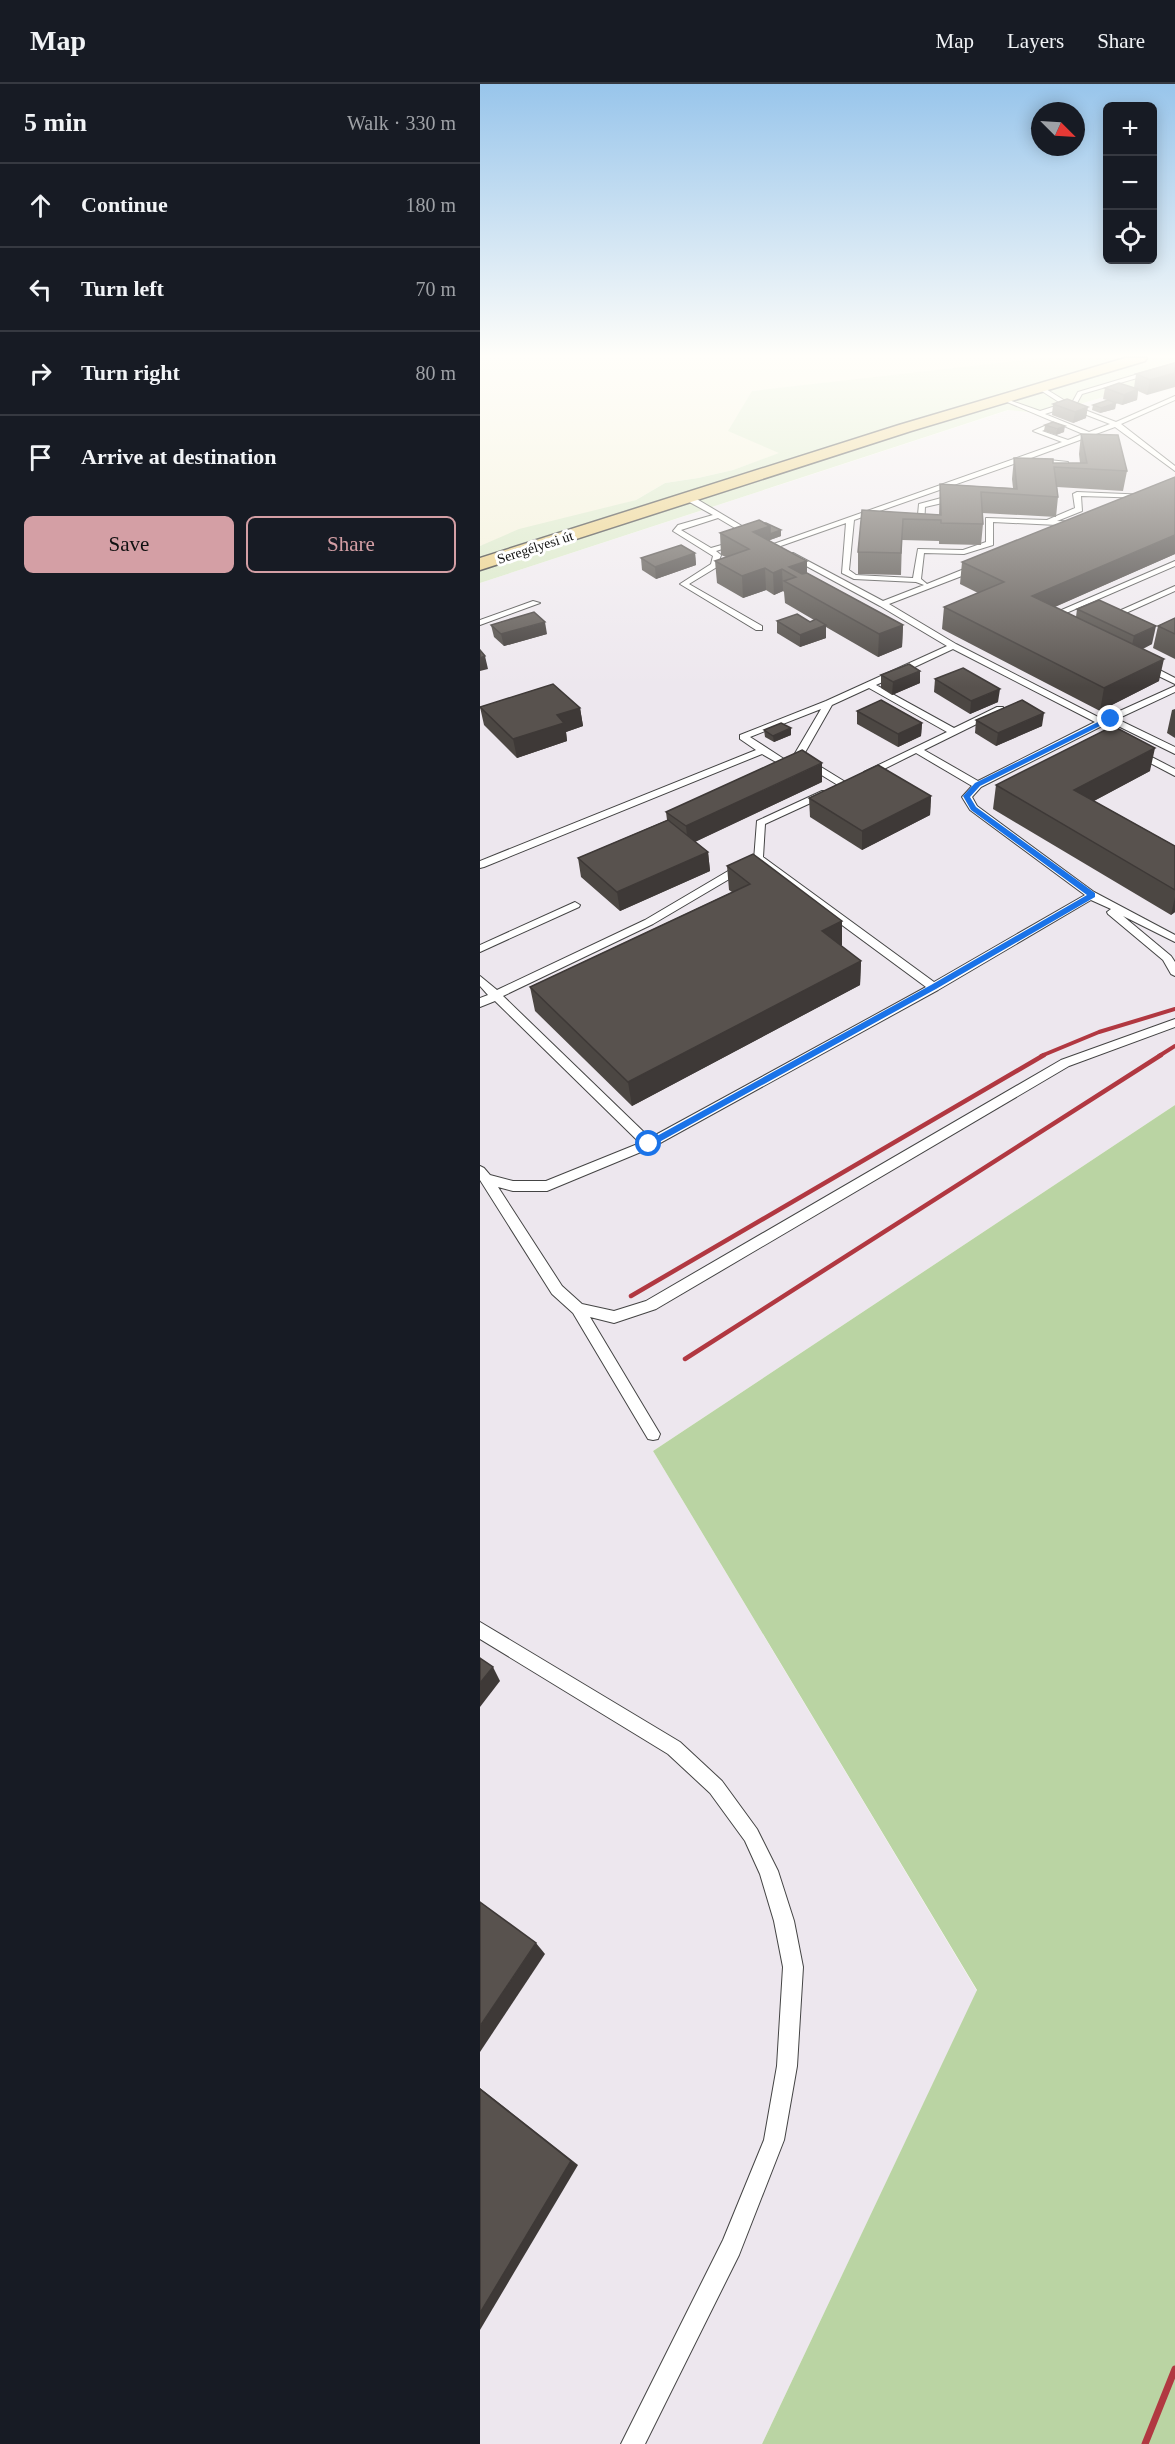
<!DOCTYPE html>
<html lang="en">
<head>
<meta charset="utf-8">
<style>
	body { margin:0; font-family:Georgia,serif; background:#242831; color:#f1f3f6 }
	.controls { position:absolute; right:18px; top:18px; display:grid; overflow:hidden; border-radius:9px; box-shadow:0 3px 15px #0003 }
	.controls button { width:54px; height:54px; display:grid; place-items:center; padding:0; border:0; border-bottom:2px solid #363941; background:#171b24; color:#f1f3f6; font:30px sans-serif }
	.compass { position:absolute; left:551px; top:18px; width:54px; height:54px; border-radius:50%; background:#171b24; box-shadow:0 3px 15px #0003; rotate:114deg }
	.stop { position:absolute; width:18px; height:18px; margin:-14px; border:4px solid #1a73e8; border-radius:50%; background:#fff }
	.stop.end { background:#1a73e8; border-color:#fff; box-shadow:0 2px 6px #0008 }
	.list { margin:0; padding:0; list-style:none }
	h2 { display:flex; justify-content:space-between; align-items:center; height:78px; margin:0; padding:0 24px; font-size:26px }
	h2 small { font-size:20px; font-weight:400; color:#9ea1a6 }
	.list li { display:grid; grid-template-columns:39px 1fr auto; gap:18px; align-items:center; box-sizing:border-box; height:84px; padding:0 24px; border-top:2px solid #363941 }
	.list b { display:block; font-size:22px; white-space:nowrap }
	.list em { font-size:20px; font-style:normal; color:#9ea1a6 }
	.actions { display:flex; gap:12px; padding:18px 24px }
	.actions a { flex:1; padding:14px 0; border:2px solid #d49fa5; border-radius:9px; text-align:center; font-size:21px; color:#d49fa5 }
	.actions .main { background:#d49fa5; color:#111 }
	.icon { flex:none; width:33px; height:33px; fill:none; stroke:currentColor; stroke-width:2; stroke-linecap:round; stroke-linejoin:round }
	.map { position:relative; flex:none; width:695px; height:2360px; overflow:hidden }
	header { display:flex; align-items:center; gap:36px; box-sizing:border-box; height:84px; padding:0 30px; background:#171b24; border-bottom:2px solid #363941 }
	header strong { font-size:28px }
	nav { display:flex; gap:33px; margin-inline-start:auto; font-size:21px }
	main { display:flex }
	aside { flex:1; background:#171b24 }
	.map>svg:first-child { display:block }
	.industrial { fill:#ede7ee }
	.farmland { fill:#f2efd7 }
	.green { fill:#d5e5c2 }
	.forest { fill:#bad4a3 }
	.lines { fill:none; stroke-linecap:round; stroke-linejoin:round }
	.service-casing { stroke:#444; stroke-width:2 }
	.primary-casing { stroke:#222; stroke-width:3 }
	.service { fill:#fff; fill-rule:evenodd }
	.primary { fill:#e8cb7b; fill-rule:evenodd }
	.rail-far2 { stroke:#b13841; stroke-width:4 }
	.rail-far1 { stroke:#b13841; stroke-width:4.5 }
	.rail { stroke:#b13841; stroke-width:7 }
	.wall { fill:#4c4743 }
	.shaded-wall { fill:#3e3937 }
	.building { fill:#58524e; stroke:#3e3937; stroke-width:1.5 }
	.route { fill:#1a73e8 }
	.labels { text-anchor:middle; stroke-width:6; stroke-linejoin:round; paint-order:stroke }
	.far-street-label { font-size:14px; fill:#111; stroke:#fff }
</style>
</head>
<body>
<header>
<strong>Map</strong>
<nav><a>Map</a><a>Layers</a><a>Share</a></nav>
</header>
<main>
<aside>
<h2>5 min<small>Walk · 330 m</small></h2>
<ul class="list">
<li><svg class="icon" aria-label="ahead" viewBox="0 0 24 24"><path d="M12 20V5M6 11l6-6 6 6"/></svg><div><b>Continue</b></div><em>180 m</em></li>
<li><svg class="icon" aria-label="left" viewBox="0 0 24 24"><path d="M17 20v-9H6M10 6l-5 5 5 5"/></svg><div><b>Turn left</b></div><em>70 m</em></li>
<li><svg class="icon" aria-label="right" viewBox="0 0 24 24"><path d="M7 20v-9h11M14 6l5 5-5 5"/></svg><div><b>Turn right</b></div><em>80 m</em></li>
<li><svg class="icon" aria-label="arrive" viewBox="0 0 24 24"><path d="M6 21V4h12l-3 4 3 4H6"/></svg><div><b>Arrive at destination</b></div></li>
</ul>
<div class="actions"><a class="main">Save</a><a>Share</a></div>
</aside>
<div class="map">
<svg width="695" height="2360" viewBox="0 0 695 2360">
	<rect width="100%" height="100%" fill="#fefcf5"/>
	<path class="industrial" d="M695 292V1021L173 1367 497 1907 282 2360H0V499L529 326 566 330Z"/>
	<path class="farmland" d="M0 274H562L563 275 272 307 300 369 253 386 218 394 185 399 156 416 0 462Z"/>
	<path class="green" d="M562 274H695V292L566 330 528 326 0 499V462L39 445 156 416 185 399 218 394 253 386 299 369 248 347 272 307Z"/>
	<path class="forest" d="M695 1021V2360H282L497 1906 173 1367Z"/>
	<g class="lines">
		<g class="service-casing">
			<g id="service">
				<path d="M695 279V283L602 310 597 319 592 321 636 338 695 312V316L641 340 695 382V387L635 343 551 374 374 436 369 486 376 491 433 494 438 465 483 466 506 458V434L567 436 595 424 593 410 597 408 669 411V413L667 414 601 412 602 427 577 437 601 438V442H598L513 438V461L484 470 444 469 441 495 447 500 494 481H500V485L409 520 476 560 622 635 695 602V608L637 635 695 663V670L630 638 501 703 492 713 497 722 614 808 695 851V858L643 832 691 872 695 878V892L691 890 683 876 628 830 627 828 631 825 611 816 458 906 173 1063 67 1107H33L18 1103 82 1202 102 1220 134 1227 166 1217 581 976 695 935V943L589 982 176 1225 134 1239 110 1233 180 1350 178 1355 173 1356 168 1355 93 1229 72 1210 0 1096V1082L4 1084 10 1091 33 1097H66L160 1059 15 917 0 923V914L8 911 0 902V892L17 906 165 836 260 780H268V784L173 840 23 912 170 1054 446 903 274 776 277 737 342 707H348V711L285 740 283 773 454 898 605 811 490 726 482 713 492 702 436 669 390 692H384V688L467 648 389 604 352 621 323 672 367 699V703H361L317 676 303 682 282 670 4 783 0 784V777L276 666 260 655V651L346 617 467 562 400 522 306 471 313 469 403 517 444 501 436 498 374 495 362 489 366 439 295 464 288 462 582 358 553 347 567 341 572 342 562 347 588 356 603 350 520 315V313L560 327 582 320 557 304V302H561L587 318 593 317 598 308ZM586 323 630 340 609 348 565 330ZM473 565 615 638 498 697 444 666 523 627V623H517L474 644 396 601ZM341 625 314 671 304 675 270 653Z"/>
				<path d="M559 375 588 378 591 391 581 392V390L584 389 583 381 557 378Z"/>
				<path d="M204 411H210L277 451 270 453 238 434 201 446 231 464 259 456V460L236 467 241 471 237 483 209 500 282 542V546H276L200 500 231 480 233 472 193 447 198 441 233 431 204 415Z"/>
				<path d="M465 413 480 415 445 423 444 443 440 445H431V441H437L439 420Z"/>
				<path d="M695 477V482L570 536 563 534Z"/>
				<path d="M695 502V507L637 533 630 531Z"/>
				<path d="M53 517 60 519 0 541V536Z"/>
				<path d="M662 580H668L695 594V600L662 584Z"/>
				<path d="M656 665 695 685V692L653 670V666Z"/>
				<path d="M95 818 100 821 99 823 0 868V861Z"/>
				<path d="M0 1538 200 1658 242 1697 277 1745 298 1787 314 1837 323 1883 317 1982 304 2056 259 2171 165 2360H141L243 2156 284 2056 297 1982 303 1883 294 1837 280 1790 265 1757 230 1709 188 1670 0 1555Z"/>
			</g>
		</g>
		<g class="primary-casing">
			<path id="primary" d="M645 274H667L665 277 431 347 0 486V474L419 341Z"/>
		</g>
		<use href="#service" class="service"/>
		<use href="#primary" class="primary"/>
		<g class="rail-far2">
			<path d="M561 972 619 948 695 925"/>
			<path d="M679 972 695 962"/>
		</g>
		<g class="rail-far1">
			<path d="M151 1212 564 971"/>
			<path d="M205 1275 681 971"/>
		</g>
		<path class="rail" d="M665 2360 695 2285"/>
	</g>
	<g class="wall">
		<path d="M695 279 667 311 658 307 657 316 642 321 633 318 636 319 635 325 620 329 612 326 613 321 627 316 623 315 625 304H654L656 290Z"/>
		<path d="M587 315 606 334 593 339 572 331 573 320Z"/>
		<path d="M565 341 584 348 576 351 564 347Z"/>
		<path d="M601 350 647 387 643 407 577 403 578 413 576 433 502 429 503 440 501 461 459 460V457L422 456 421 491 378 490V468L382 426 459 431 460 400 533 404 532 395 534 374 573 379H600L599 370Z"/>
		<path d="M284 439 301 446V452L290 456V457L327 489 423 541 422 563 398 573 346 543V554L320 563 297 549V537L330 538 334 536 305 519 304 508 303 507 294 511 286 506 263 514 237 499 235 477 246 473 241 471 240 449Z"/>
		<path d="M215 469 216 481 176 495 162 486 161 474Z"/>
		<path d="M695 470 575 523 596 533 597 525 672 560 663 565 679 597 620 627 462 545 464 523 498 509 480 500 482 478Z"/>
		<path d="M695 534V575L673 564 678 542Z"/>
		<path d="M11 541 67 550 24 562 14 553Z"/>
		<path d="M440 587V599L412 611 401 604V591Z"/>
		<path d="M455 595 518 618 490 630 454 608Z"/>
		<path d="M0 623 100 624 103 642 86 648 87 657 37 674 4 641Z"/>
		<path d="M695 625V654L687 649 692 626Z"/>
		<path d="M377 627 442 639 441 652 418 663 377 640Z"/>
		<path d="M496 636 562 642 516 662 495 649Z"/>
		<path d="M284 646 311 651 294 658 285 653Z"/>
		<path d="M670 687 614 717 695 762V828L691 831 513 725 516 701Z"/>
		<path d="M342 698 215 758 228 768 230 787 140 827 101 793 98 774 187 736 186 728Z"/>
		<path d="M451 712 450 731 382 766 330 733 329 714Z"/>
		<path d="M247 782 362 837V861L361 862 381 877 380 901 152 1022 55 927 50 903 252 808 249 806Z"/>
	</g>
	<g class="shaded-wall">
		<path d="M695 289V303L667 311 670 296Z"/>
		<path d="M658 305 657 316 642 321 644 311Z"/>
		<path d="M636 319 635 325 620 329 621 324Z"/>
		<path d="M608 323 606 334 593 339 595 328Z"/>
		<path d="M585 342 584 348 576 351 577 345Z"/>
		<path d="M290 442 301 446V452L290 456V463L273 448Z"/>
		<path d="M695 451V470L549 534 552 512Z"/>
		<path d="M215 469 216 481 176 495 175 483Z"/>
		<path d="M327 477V499L316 493 309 483Z"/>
		<path d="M285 484 286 506 263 514 262 492Z"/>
		<path d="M302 485 303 507 294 511 293 489Z"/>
		<path d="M65 538 67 550 24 562 21 550Z"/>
		<path d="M346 541V554L320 563V551Z"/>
		<path d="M423 541 422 563 398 573 399 550Z"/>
		<path d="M676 542 672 560 650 570 654 552Z"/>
		<path d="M5 572 8 585 0 587V574Z"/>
		<path d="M684 575 679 597 620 627 624 604Z"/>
		<path d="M440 587V599L412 611 413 598Z"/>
		<path d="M520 605 518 618 490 630 491 617Z"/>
		<path d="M100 624 103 642 86 648 87 657 37 674 33 655 77 631Z"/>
		<path d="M564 629 562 642 516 662 518 649Z"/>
		<path d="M442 639 441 652 418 663V650Z"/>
		<path d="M311 644V651L294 658 293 652Z"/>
		<path d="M675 664 670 687 591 729 594 706Z"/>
		<path d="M342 679V698L208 761 206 742Z"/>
		<path d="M451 712 450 731 382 766V747Z"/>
		<path d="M228 768 230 787 140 827 137 808Z"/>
		<path d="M695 813V828L691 831Z"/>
		<path d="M362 837V861L342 871V847Z"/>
		<path d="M381 877 380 901 152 1022 148 998Z"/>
		<path d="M13 1583 20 1597 0 1623V1599Z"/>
		<path d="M56 1859 65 1870 0 1968V1942Z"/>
		<path d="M0 2004 98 2081 0 2246Z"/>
	</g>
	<g class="building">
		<path d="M695 279V289L670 296 656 290Z"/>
		<path d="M639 299 658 305 644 311 625 304Z"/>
		<path d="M587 315 608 323 595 328 573 320Z"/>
		<path d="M628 316 636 319 621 324 613 321Z"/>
		<path d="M573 338 585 342 577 345 565 341Z"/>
		<path d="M601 350 638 351 647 387 574 383 578 413 501 408 503 440 461 439V436L423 435 421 469 378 468 382 426 461 431 460 400 537 405 534 374 573 375V379H607Z"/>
		<path d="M695 393V451L552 512 684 575 624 604 464 523 524 498 482 478Z"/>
		<path d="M279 436 290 442 273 448 327 477 309 483 322 490 327 489 423 541 399 550 304 497 316 493 302 485 293 489 285 484 262 492 235 477 269 465 240 449Z"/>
		<path d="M284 439H286L301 446 290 450V442Z"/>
		<path d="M201 461 215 469 175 483 161 474Z"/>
		<path d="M619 516 676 542 654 552 597 525Z"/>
		<path d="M54 528 65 538 21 550 11 541Z"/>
		<path d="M317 530 330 538 336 535 346 541 320 551 297 537Z"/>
		<path d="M695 534V550L678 542Z"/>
		<path d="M0 566 5 572 0 574Z"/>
		<path d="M429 580 440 587 413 598 401 591Z"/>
		<path d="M483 584 520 605 491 617 455 595Z"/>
		<path d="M73 600 100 624 77 631 84 639 33 655 0 623Z"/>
		<path d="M401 616 442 639 418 650 377 627Z"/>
		<path d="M542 616 564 629 518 649 496 636Z"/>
		<path d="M301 639 311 644 293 652 284 646Z"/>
		<path d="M633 642 675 664 594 706 695 762V806L516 701Z"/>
		<path d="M322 666 342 679 206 742 186 728Z"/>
		<path d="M398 681 451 712 382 747 329 714Z"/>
		<path d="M188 736 228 768 137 808 98 774Z"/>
		<path d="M273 770 362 837 342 847 381 877 148 998 50 903 270 800 247 782Z"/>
		<path d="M0 1574 13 1583 0 1599Z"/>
		<path d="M0 1818 56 1859 0 1942Z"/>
		<path d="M0 2005 91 2077 0 2229Z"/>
	</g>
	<linearGradient id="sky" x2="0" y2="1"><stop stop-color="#98c5eb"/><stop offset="0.45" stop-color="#fffefa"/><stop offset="1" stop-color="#fffefa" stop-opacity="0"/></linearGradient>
	<rect width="695" height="604" fill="url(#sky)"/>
	<path class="route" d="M628 633 634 635 500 702 490 713 496 723 615 809V813L456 905 172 1062H166V1058L451 901 607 811 491 726 483 712 495 699Z"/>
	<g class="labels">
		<g class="far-street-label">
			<text transform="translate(55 463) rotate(-18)" y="5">Seregélyesi út</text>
		</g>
	</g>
</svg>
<div class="controls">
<button>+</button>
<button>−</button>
<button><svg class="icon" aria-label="locate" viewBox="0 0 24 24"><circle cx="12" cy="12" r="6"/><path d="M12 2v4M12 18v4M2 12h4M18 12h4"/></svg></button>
</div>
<svg class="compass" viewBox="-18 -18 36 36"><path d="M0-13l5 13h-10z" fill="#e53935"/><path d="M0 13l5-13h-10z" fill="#9ea1a6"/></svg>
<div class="stop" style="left:169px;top:1060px"></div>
<div class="stop end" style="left:631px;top:635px"></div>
</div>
</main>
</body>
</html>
